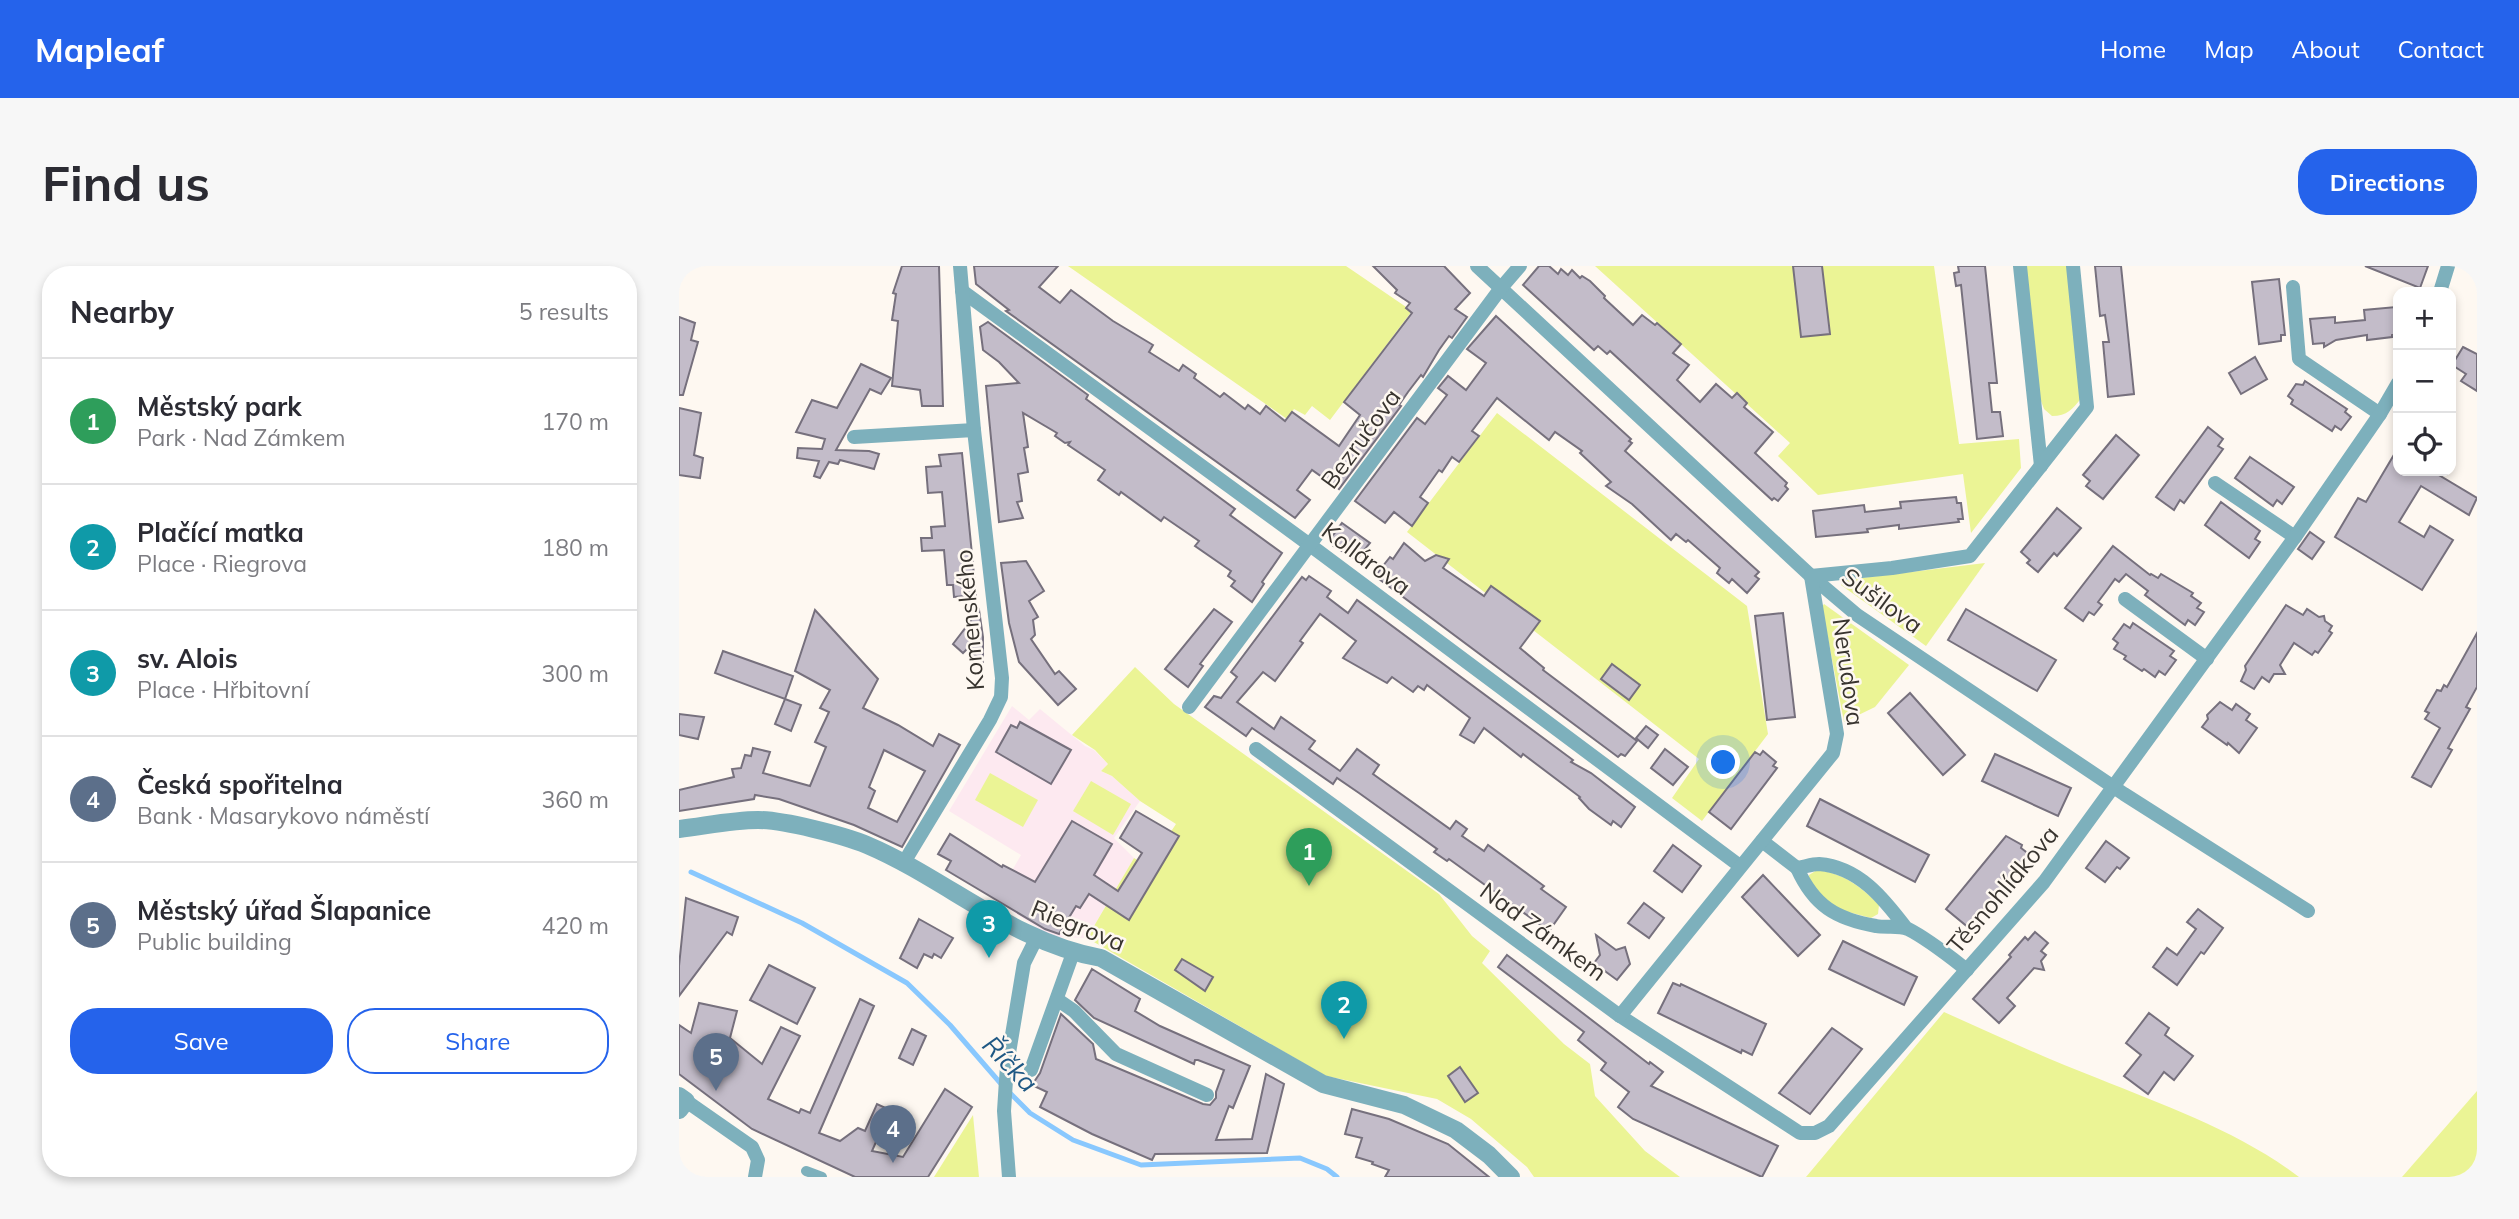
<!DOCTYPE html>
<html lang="en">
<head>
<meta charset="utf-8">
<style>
	body { margin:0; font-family:Mulish,sans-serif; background:#f7f7f7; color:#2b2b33 }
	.controls { position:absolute; right:21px; top:21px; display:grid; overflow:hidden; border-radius:14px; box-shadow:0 4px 10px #0003 }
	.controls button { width:63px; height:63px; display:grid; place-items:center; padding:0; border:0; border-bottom:2px solid #e1e1e2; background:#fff; color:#2b2b33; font:35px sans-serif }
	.you { position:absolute; left:1045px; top:497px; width:24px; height:24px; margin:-18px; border:5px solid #fff; border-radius:50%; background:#1a73e8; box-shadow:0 0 0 10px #1a73e833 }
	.badge { display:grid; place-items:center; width:46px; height:46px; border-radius:50%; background:#2563eb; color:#fff; font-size:23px; font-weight:700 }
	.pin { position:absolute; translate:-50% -58px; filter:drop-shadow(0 2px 4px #0008) }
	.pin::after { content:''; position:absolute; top:37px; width:24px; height:21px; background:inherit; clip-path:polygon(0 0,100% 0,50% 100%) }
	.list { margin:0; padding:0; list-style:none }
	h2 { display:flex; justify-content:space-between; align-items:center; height:91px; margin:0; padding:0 28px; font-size:30px }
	h2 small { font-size:23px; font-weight:400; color:#7c7c81 }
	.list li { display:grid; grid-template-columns:46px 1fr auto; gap:21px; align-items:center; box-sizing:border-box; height:126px; padding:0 28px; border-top:2px solid #e1e1e2 }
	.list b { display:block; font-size:26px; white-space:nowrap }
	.list p { margin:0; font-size:23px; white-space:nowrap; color:#7c7c81 }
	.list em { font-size:23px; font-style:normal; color:#7c7c81 }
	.actions { display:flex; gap:14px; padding:21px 28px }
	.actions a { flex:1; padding:16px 0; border:2px solid #2563eb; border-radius:28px; text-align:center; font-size:24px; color:#2563eb }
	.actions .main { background:#2563eb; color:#fff }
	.icon { flex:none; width:38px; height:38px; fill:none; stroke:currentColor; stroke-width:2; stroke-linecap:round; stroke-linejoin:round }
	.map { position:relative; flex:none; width:1798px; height:911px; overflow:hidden; border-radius:28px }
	header { display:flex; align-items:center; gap:42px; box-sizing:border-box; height:98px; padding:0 35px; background:#2563eb; color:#fff }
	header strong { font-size:33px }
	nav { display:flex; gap:38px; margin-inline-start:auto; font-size:24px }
	.intro { display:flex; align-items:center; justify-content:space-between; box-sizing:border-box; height:168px; padding:0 42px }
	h1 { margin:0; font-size:49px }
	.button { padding:18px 32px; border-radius:28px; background:#2563eb; color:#fff; font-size:24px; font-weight:700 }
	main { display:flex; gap:42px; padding:0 42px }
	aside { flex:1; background:#fff; border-radius:28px; box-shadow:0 4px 10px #0003 }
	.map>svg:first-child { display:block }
	.education { fill:#fde9f0 }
	.green { fill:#ebf495 }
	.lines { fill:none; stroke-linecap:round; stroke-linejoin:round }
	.stream { stroke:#89c8fe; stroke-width:5 }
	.building { fill:#c3bcc9; stroke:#76707d; stroke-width:2; fill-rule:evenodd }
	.pedestrian { stroke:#7db0bc; stroke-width:10 }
	.minor { stroke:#7db0bc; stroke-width:14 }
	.tertiary { stroke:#7db0bc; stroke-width:18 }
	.labels { text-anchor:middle; stroke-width:5; stroke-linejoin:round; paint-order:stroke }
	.street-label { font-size:24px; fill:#38342f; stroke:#fef8f1 }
	.water-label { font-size:26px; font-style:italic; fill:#1f5884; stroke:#fef8f1 }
</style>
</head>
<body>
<header>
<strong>Mapleaf</strong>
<nav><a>Home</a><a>Map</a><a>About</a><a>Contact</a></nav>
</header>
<div class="intro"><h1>Find us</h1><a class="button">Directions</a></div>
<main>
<aside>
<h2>Nearby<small>5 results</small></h2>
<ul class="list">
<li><span class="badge" style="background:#2e9e5b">1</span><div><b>Městský park</b><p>Park · Nad Zámkem</p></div><em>170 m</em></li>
<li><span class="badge" style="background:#0f9aa8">2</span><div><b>Plačící matka</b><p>Place · Riegrova</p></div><em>180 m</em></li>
<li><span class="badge" style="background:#0f9aa8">3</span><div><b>sv. Alois</b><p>Place · Hřbitovní</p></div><em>300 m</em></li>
<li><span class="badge" style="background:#5c6f8a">4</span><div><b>Česká spořitelna</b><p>Bank · Masarykovo náměstí</p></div><em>360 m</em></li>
<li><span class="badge" style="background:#5c6f8a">5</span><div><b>Městský úřad Šlapanice</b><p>Public building</p></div><em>420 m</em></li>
</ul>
<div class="actions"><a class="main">Save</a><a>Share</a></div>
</aside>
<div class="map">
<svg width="1798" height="911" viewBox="0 0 1798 911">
	<rect width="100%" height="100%" fill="#fef8f1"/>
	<path class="education" d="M333 440 350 454 361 443 406 480 415 484 429 498 422 505 433 510 461 535 435 572 455 592 408 672 373 671 316 634 342 589 270 545Z"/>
	<g class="green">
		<path d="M389 0H667L733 45 651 154 633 140 626 149 615 143 608 153Z"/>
		<path d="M916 0H1255L1280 178 1340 173 1342 202 1292 267 1284 208 1139 229 1099 190 1111 177Z"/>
		<path d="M1347 0H1390L1403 131C1394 143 1388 150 1373 150L1365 143 1359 127Z"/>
		<path d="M818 147 1068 340 1089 468 1023 555 993 532 1020 493 728 266Z"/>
		<path d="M1306 297 1247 380 1162 319 1166 314Z"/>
		<path d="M1145 338 1230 399 1196 441 1165 456 1143 341Z"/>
		<path d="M456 401 495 438 760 628 793 670 811 685 803 697 885 778 911 798 916 830 966 885 1001 911H855L848 901 792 853 758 833 647 810 408 672 455 592 469 600 497 558 461 535 433 510 422 505 429 498 416 484 393 469Z"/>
		<path d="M311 507 359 534 344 561 296 534Z"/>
		<path d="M412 515 452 538 434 569 394 545Z"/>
		<path d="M1138 604C1166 608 1181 620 1200 639L1199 648 1192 652 1158 643 1130 619V609Z"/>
		<path d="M1265 746C1316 769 1366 792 1418 812 1487 840 1561 866 1620 911H1127Z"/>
		<path d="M1798 825V911H1723Z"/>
		<path d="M294 849 300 911H255Z"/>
	</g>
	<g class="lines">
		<g class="stream">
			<path d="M12 606 123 657 228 717 271 759 323 819"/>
			<path d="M330 826 351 847 394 874 462 899 621 892 648 903 658 911"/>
		</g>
	</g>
	<g class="building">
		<path d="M223 0H260L264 140H243L241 124 213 120 219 55 213 54 217 28 214 27Z"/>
		<path d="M295 0H379L360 21 381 37 392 24 434 55 474 79 470 86 500 105 504 99 517 108 515 112 541 131 545 127 566 143 569 139 581 148 587 140 606 155 613 146 660 180 681 149 665 136 733 47 727 42 731 37 716 27 718 24 694 0H765L791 27 776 43 788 51 773 72 770 70 760 84 744 111 742 109 729 126 720 139 722 140 660 223 633 204 618 224 631 234 616 252 327 45 330 44 297 18Z"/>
		<path d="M860 0H870L879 8 882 3 889 9 893 4 901 12 903 10 911 15 926 30 925 32 954 59 963 49 976 59 978 57 1002 78 994 87 1010 99 998 114 1021 136 1037 118 1053 132 1058 127 1068 137 1065 141 1094 166 1076 187 1108 217 1106 220 1109 223 1099 235 1095 232 1093 234 931 85 928 88 919 80 915 84 844 19Z"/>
		<path d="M1114 0H1143L1151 68 1122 71Z"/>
		<path d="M1279 0H1306L1318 117H1310L1313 146H1321L1324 170 1298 173 1282 19 1277 20 1275 7 1280 6Z"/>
		<path d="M1416 0H1442L1455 128 1429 131 1424 76H1430L1426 49 1421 50Z"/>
		<path d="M1686 0H1749L1741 22Z"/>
		<path d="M1600 13 1606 69H1602V75L1580 78 1573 16Z"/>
		<path d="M1717 41 1719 68 1713 69V71L1688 74V69L1657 74 1645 81V77L1634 78 1631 53 1656 51V57L1686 54 1685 44Z"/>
		<path d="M817 50 952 173 950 175 953 177 946 185 1080 306 1076 310 1080 313 1068 327 1053 313 1050 317 1038 307 1041 302 1009 274 1007 276 997 268 992 274 953 238 927 220 932 216 901 187 903 185 876 166 870 174 818 132 793 165 800 170 780 196 773 191 763 206 760 204 741 231 749 237 733 260 715 246 706 257 676 235 738 152 746 158 768 129 759 122 769 110 787 124 807 97 788 83Z"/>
		<path d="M0 51 16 57 12 74 19 76 4 129H0Z"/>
		<path d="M309 56 409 129 407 133 556 243 551 249 603 287 583 316 585 318 573 336 552 320 556 315 549 310 552 305 516 280 520 275 485 251 482 255 442 226 440 229 419 214 426 204 389 179 391 176 386 177 376 170 378 167 344 147 349 181 345 182 349 206 339 208 343 235 338 236 344 252 320 256 307 120 340 117 320 96 304 84 301 61Z"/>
		<path d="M1784 81 1798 88V125L1782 115 1787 108 1773 99Z"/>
		<path d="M1576 91 1588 113 1562 128 1550 107Z"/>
		<path d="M182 98 212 112 202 128 191 123 157 184 190 185 200 188 195 203 161 194 159 198 150 196 141 212 135 210 140 195 118 192 119 182 143 183 146 173 117 166 133 134 158 142Z"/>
		<path d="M1626 115 1668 143 1666 146 1672 151 1662 164 1656 160 1653 165 1612 138 1614 134 1609 130 1617 118 1624 119Z"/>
		<path d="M0 142 22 147 15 189 24 192 21 212 0 209Z"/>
		<path d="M1529 161 1544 173 1539 180 1544 183 1505 237 1501 234 1495 244 1477 231Z"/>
		<path d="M1437 169 1460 189 1424 233 1407 220 1411 215 1404 209Z"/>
		<path d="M1719 182V205H1753L1798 232 1790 249 1742 220 1720 256 1745 271 1751 260 1774 274 1743 324 1656 271 1679 232 1687 236Z"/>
		<path d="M283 187 297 329 275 331 274 319H268L265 284 243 285 242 272H253L252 261 266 260 263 226 249 227 247 201 262 200 260 189Z"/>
		<path d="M1571 191 1615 221 1603 238 1598 234 1594 240 1556 212Z"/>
		<path d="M1277 231 1278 237H1282L1284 253H1279L1280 256 1220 263V259L1188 263 1189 266 1137 271 1134 245 1185 239 1186 246 1222 242 1221 236Z"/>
		<path d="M1542 236 1581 265 1576 273 1581 276 1570 292 1526 259Z"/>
		<path d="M1378 242 1402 262 1378 290 1375 287 1359 306 1348 297 1351 294 1342 286Z"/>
		<path d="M663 257 691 277 677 294 653 279 652 272Z"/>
		<path d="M1631 266 1645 276 1633 293 1619 283Z"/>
		<path d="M725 277 746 295 757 289 770 293 764 302 805 330 812 320 861 355 841 382 865 402 864 404 958 475 946 490 942 488 939 491 696 310 711 291 714 293Z"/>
		<path d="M1434 280 1471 309 1472 308 1479 312 1482 308 1514 327 1512 330 1522 337 1518 342 1525 346 1516 359 1509 354 1506 359 1466 329 1469 325 1447 308 1440 316 1436 313 1428 324 1419 336 1423 339 1415 349 1410 346 1404 355 1386 342Z"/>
		<path d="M347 295 365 325 350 335 359 351 354 354 356 369 352 373 376 408 380 405 397 423 379 439 340 396 330 357 322 297Z"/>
		<path d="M630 310 652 325 648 331 669 347 678 334 894 494 892 496 912 507 956 541 942 561 934 555 932 559 910 543 900 532 901 531 844 488 842 491 805 462 795 477 781 469 791 452 748 419 745 424 739 420 734 426 713 411 708 417 664 392 677 375 641 348 621 375 624 377 596 415 584 406 558 436 595 463 602 451 636 475 630 483 661 505 678 483 700 499 694 508 771 563 777 555 788 563 783 570 805 585 809 579 865 620 862 623 887 641 870 665 770 593 768 595 755 586 758 583 680 527 658 512 654 518 573 462 567 470 526 441 535 430 542 432 558 411 552 406 623 311 627 314Z"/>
		<path d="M1607 339 1624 349 1628 343 1640 351 1645 350 1646 355 1653 360 1650 365 1653 367 1639 387 1636 385 1633 389 1615 377 1601 399 1606 408H1595L1590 416 1583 411 1575 423 1562 415 1567 404 1566 400Z"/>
		<path d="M535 343 553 356 521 398 524 400 509 421 486 403Z"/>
		<path d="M1287 343 1377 394 1358 425 1269 374Z"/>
		<path d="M136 344 199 413 184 442 219 459 254 480 260 468 281 479 223 581 175 559 100 533 76 529 75 533 0 545V524L55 511 53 503 62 502 66 489 72 490 74 482 91 486 84 507 131 520 147 481 136 476 150 446 141 442 151 424 116 405ZM205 484 246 505 218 556 189 542 196 525 190 521Z"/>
		<path d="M300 344 304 371V395L288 383 284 387 274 378Z"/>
		<path d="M1104 347 1116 451 1088 454 1076 350Z"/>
		<path d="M1454 357 1495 385 1491 390 1497 394 1486 409 1480 405 1476 411 1465 403 1463 405 1445 393 1447 390 1435 383 1439 377 1434 373 1445 358 1451 362Z"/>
		<path d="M1798 367V421L1787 441 1791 443 1769 482 1773 484 1752 521 1733 511 1761 462 1746 453 1750 447 1746 445 1758 424 1762 425 1765 419 1768 421Z"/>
		<path d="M44 385 114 410 106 433 36 407Z"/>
		<path d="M933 398 961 419 950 434 922 413Z"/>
		<path d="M1231 427 1286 489 1264 509 1209 447Z"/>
		<path d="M106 433 122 439 112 465 96 458Z"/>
		<path d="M1541 436 1553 444 1557 438 1571 448 1567 454 1578 462 1560 487 1549 477 1548 479 1523 461 1529 453 1528 449Z"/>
		<path d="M0 448 25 451 19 473 0 469Z"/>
		<path d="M341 456 392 484 372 518 317 486 332 459 338 462Z"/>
		<path d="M967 460 979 469 969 482 957 472Z"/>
		<path d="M986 483 1009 501 994 519 972 502Z"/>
		<path d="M1084 485 1097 496 1094 500 1098 502 1052 563 1030 546 1076 486 1081 489Z"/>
		<path d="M1316 488 1392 522 1379 550 1303 515Z"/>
		<path d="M1141 533 1250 589 1236 616 1128 560Z"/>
		<path d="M457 545 500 570 450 654 410 628 401 642 397 640 380 668 366 663 267 604 272 595 259 588 271 568 323 601 324 599 356 616 393 555 433 578 415 609 439 625 463 587 441 572Z"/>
		<path d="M1327 570 1343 579 1342 582 1351 589 1290 662 1267 643Z"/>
		<path d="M1427 575 1450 592 1441 603 1438 601 1426 616 1407 602Z"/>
		<path d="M994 579 1022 600 1003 626 975 605Z"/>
		<path d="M1084 609 1141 669 1119 690 1063 631Z"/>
		<path d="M7 632 59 651 53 669 48 666 0 730V700Z"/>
		<path d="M965 637 985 652 970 672 949 657Z"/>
		<path d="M1519 643 1544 662 1525 688 1522 686 1498 719 1474 701 1488 682 1498 689 1517 663 1508 656Z"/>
		<path d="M240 653 274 672 262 692 255 688 253 692 245 688 238 702 221 692Z"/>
		<path d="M1356 666 1369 677 1362 685 1367 689 1362 695 1365 704 1355 702 1328 732 1336 740 1320 757 1294 733 1332 691 1330 689 1346 671 1349 674Z"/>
		<path d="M917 669 937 684 946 681 951 698 938 714 915 697 921 689Z"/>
		<path d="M1164 675 1238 711 1225 739 1150 703Z"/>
		<path d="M828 689 970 798 971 796 984 806 972 820 1099 880 1083 911 954 853 939 841 950 826 922 804 927 797 899 774 905 766 819 701Z"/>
		<path d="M503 693 534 711 526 725 496 704Z"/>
		<path d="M90 699 136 722 118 758 71 734Z"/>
		<path d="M413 703 461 733 456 745 481 760 571 800 554 842 550 840 537 874 573 873 587 808 605 818 588 887 476 888 473 894 413 868 361 841 368 826 353 819 361 807 382 748 414 778 417 793 524 838 531 839 537 832V826L545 804 519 794H516L515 798 415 752 396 734Z"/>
		<path d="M994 717 1001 720 1002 718 1087 758 1073 789 1063 784 1062 787 979 747Z"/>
		<path d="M181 733 195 740 140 867 161 875 179 862 186 865 198 838 211 844 193 885 224 891 266 823 293 841 249 911H176L73 863 0 808V759L12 767 20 737 58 745 51 772 83 798 102 761 121 770 89 833 120 847 122 843 131 847Z"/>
		<path d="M1470 747 1490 762 1486 769 1514 790 1495 814 1485 806 1469 828 1445 810 1462 789 1447 777Z"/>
		<path d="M1153 762 1183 783 1131 848 1100 827Z"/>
		<path d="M233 763 247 770 234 799 220 792Z"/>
		<path d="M781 801 799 827 786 836 769 810Z"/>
		<path d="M673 843 710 853 769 878 810 911H706L710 904 693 898 694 896 677 891 683 872 666 868Z"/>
	</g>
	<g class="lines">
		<path class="pedestrian" d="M127 905 143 911"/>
		<g class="minor">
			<path d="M798 0 1132 310 1178 349 1445 528 1629 645"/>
			<path d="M1341 0 1362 200"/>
			<path d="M1614 21 1620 93 1701 148"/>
			<path d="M283 25 639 285 1061 600"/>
			<path d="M1761 26 1769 0"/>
			<path d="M175 171 295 164"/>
			<path d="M1536 217 1616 271"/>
			<path d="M1446 333 1528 393"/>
			<path d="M510 441 822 22 841 0"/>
			<path d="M577 483 941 750 1121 867H1136L1150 860 1365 616 1616 271 1701 148 1719 117"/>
			<path d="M1083 575 1118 602"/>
			<path d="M224 598 311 454 322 431 323 412 295 164 281 0"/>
			<path d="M1227 662C1205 633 1180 601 1140 598 1133 598 1125 601 1118 602 1135 640 1157 653 1197 660 1207 662 1220 659 1229 663 1249 673 1270 690 1288 704"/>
			<path d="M379 734 395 745 437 788 528 829"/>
			<path d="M941 750 1154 487 1158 468 1132 310 1213 302 1291 290 1408 141 1394 0"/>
			<path d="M352 804 394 687"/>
			<path d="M7 835 73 881 79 894 76 911"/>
			<path d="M330 911 325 845 328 799 345 697 357 673"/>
		</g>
		<g class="tertiary">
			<path d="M0 563C26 560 53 554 79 554 104 554 164 569 188 579 268 613 335 677 422 692L644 818 725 839 777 864 810 889 832 911"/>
			<path d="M0 830 7 835 0 844"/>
		</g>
	</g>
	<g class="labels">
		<g class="street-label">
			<text transform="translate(682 173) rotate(-54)" y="8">Bezručova</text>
			<text transform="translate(687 293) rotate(37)" y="8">Kollárova</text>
			<text transform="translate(1203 335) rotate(36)" y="8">Sušilova</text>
			<text transform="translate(291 354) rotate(-95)" y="8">Komenského</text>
			<text transform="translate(1169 406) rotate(82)" y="8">Nerudova</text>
			<text transform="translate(1324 624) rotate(-50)" y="8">Těsnohlídkova</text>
			<text transform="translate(399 660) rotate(22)" y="8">Riegrova</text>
			<text transform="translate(864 666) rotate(36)" y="8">Nad Zámkem</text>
		</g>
		<g class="water-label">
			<text transform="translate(331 798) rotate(46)" y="9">Říčka</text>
		</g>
	</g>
</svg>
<div class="controls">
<button>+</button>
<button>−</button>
<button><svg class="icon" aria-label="locate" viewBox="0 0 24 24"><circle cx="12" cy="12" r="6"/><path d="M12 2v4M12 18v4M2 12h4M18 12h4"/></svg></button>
</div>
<div class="you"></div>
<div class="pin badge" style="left:630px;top:620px;background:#2e9e5b">1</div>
<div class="pin badge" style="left:665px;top:773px;background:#0f9aa8">2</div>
<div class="pin badge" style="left:310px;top:692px;background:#0f9aa8">3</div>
<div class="pin badge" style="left:214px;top:897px;background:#5c6f8a">4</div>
<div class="pin badge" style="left:37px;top:825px;background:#5c6f8a">5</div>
</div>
</main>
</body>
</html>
